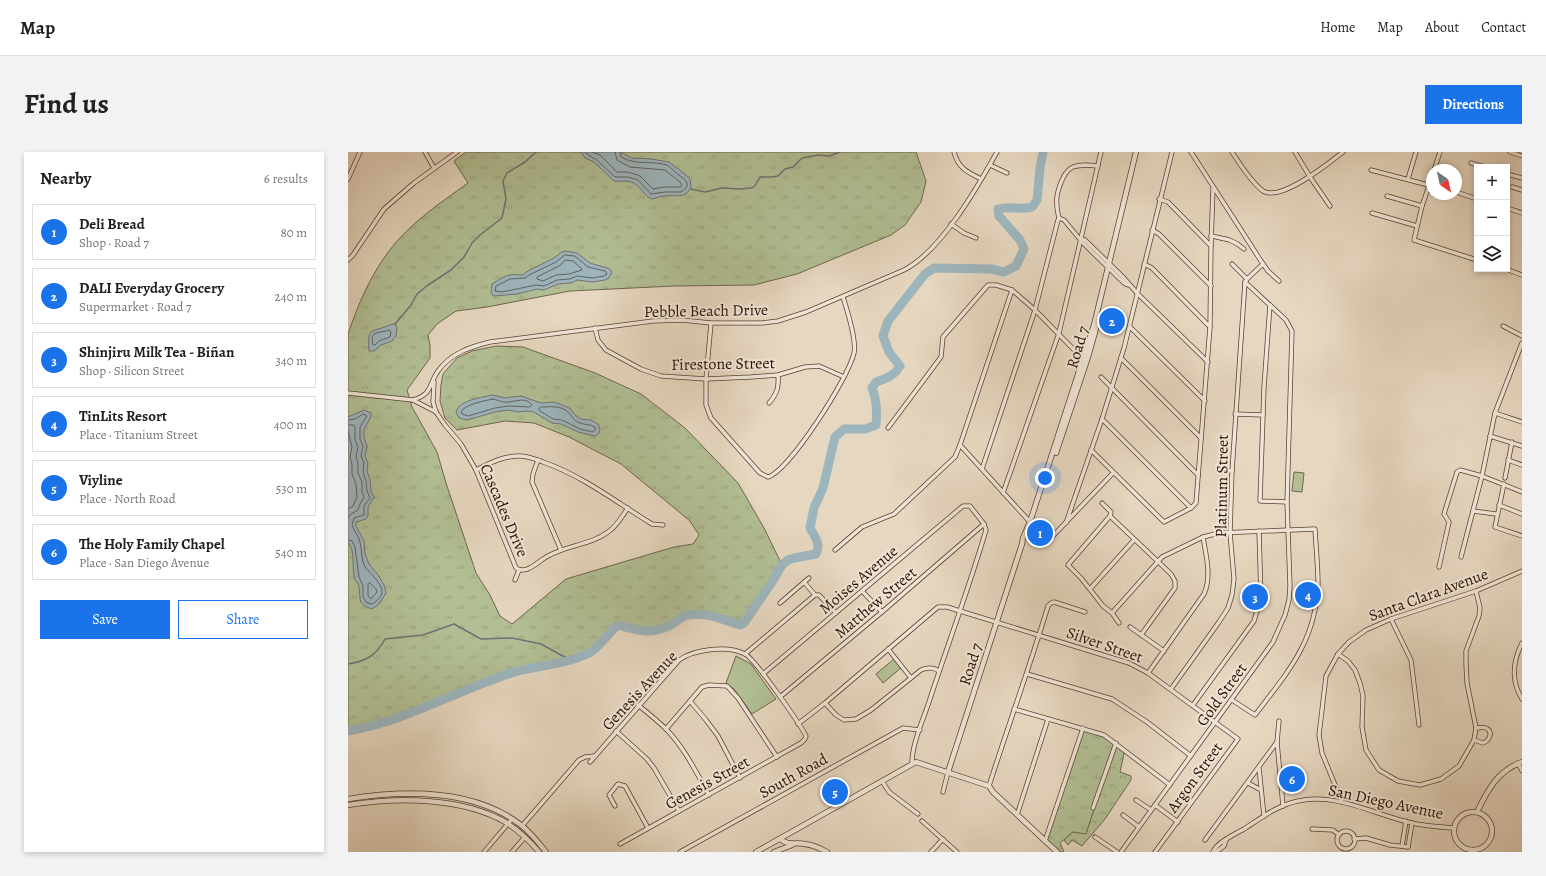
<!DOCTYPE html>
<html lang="en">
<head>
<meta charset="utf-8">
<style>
	body { margin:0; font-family:Alegreya,serif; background:#f2f2f2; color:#202124 }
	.controls { position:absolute; right:12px; top:12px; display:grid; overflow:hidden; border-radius:0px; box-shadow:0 2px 6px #0003 }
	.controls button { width:36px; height:36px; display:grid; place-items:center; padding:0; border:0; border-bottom:1px solid #e0e0e0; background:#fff; color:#202124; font:20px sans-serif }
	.compass { position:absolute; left:1078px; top:12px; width:36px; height:36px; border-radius:50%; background:#fff; box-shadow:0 2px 6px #0003; rotate:146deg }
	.you { position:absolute; left:697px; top:326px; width:14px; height:14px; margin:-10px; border:3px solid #fff; border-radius:50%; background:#1a73e8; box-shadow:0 0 0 6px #1a73e833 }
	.badge { display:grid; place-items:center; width:26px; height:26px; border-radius:50%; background:#1a73e8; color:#fff; font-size:13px; font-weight:700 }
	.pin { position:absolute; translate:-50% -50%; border:2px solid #fff; box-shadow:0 1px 4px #0006 }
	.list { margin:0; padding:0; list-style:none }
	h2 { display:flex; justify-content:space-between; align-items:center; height:52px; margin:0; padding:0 16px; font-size:17px }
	h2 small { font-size:13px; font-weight:400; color:#757577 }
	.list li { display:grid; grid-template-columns:26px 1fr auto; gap:12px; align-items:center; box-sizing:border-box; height:56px; margin:0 8px 8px; padding:0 8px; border:1px solid #e0e0e0; border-radius:0px }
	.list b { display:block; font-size:15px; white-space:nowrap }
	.list p { margin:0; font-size:13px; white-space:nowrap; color:#757577 }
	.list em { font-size:13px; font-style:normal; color:#757577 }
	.actions { display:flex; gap:8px; padding:12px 16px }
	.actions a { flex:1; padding:9px 0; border:1px solid #1a73e8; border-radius:0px; text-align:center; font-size:14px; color:#1a73e8 }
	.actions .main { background:#1a73e8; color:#fff }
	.icon { flex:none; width:22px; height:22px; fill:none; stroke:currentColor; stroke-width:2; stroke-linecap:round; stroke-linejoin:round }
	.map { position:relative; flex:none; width:1174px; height:700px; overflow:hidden; border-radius:0px }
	header { display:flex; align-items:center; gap:24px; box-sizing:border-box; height:56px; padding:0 20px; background:#fff; border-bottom:1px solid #e0e0e0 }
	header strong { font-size:19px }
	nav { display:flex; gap:22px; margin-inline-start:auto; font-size:14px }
	.intro { display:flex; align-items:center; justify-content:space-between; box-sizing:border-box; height:96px; padding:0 24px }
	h1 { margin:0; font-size:28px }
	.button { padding:10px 18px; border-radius:0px; background:#1a73e8; color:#fff; font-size:14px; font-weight:700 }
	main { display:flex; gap:24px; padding:0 24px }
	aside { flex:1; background:#fff; border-radius:0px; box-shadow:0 2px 6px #0003 }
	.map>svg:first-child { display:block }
	.grass { fill:url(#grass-tufts); stroke:#6f664c }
	.forest { fill:url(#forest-crowns); stroke:#6f664c }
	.park { fill:#b2bf95; stroke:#6f664c }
	.water { fill:#9db6be; stroke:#707373 }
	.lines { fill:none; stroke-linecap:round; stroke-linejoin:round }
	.shore { stroke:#646260; stroke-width:1 }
	.stream { stroke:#707373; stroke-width:1.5 }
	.river { stroke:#9db6be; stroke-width:9 }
	.minor-casing { stroke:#5a4032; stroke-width:5 }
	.tertiary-casing { stroke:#5a4032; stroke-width:6 }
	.minor { stroke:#efe5d6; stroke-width:3.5 }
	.tertiary { stroke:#efe5d6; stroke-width:4.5 }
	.labels { text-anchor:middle; stroke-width:4; stroke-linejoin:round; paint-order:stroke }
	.street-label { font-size:16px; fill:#2c0e02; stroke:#efe5d6 }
</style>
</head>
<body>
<header>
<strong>Map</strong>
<nav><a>Home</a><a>Map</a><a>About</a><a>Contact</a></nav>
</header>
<div class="intro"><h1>Find us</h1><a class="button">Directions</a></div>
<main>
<aside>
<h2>Nearby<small>6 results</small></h2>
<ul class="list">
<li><span class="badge">1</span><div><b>Deli Bread</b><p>Shop · Road 7</p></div><em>80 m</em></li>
<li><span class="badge">2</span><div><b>DALI Everyday Grocery</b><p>Supermarket · Road 7</p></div><em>240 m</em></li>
<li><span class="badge">3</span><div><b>Shinjiru Milk Tea - Biñan</b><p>Shop · Silicon Street</p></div><em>340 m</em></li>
<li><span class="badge">4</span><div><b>TinLits Resort</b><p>Place · Titanium Street</p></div><em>400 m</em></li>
<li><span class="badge">5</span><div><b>Viyline</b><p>Place · North Road</p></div><em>530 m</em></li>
<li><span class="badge">6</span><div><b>The Holy Family Chapel</b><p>Place · San Diego Avenue</p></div><em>540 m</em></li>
</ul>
<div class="actions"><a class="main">Save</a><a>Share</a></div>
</aside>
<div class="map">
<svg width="1174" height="700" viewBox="0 0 1174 700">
	<defs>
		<pattern id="grass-tufts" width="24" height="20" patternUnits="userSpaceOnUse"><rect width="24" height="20" fill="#b2bf95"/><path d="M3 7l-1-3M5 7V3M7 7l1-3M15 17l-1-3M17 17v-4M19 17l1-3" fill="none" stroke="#99a37f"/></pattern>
		<pattern id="forest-crowns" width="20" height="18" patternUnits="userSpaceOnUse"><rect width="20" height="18" fill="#b2bf95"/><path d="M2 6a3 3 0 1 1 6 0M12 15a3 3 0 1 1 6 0" fill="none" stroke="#99a37f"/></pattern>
	</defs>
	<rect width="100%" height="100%" fill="#e6d7c0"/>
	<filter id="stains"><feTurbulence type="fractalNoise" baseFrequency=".005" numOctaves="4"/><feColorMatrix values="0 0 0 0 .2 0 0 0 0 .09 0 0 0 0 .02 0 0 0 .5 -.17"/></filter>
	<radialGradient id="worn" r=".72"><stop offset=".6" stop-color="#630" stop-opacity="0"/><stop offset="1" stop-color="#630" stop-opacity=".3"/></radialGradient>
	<g class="grass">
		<path d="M118 0H568L578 29 573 50 557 73 543 83 449 122 406 133 326 134 222 139 139 155 108 159 89 172 80 183 82 194V206L59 238 64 255 89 300 98 331 128 421 142 443 152 464 164 472 218 427 326 395 345 392 351 383 342 369 273 312 221 285 186 271 157 269 109 278 97 266 92 249 93 233 95 222 109 206 124 199 148 194 175 195 247 221 293 242 337 276 390 331 416 376 434 413C427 426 404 468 392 473 373 467 360 460 340 463 332 464 328 471 321 474 302 483 289 478 270 473 260 481 252 495 241 501 219 512 193 513 170 519 112 537 60 569 0 579V182C10 153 22 124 41 99 61 72 92 51 120 31L106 9Z"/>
		<path d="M736 576 768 591 738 683 725 680 712 691 716 700H711L698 689Z"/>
	</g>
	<path class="forest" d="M768 591 777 597 772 620 783 624V628L757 667 734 694 724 688 720 693 716 688 725 680 738 682Z"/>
	<g class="park">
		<path d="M946 320 956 321 954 340 944 339Z"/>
		<path d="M388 504 403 512 428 547 404 562 386 537 378 531Z"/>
		<path d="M546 507 553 516 535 531 528 522Z"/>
	</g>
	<g class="water">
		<path d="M233 0H272L284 6 303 7 321 10 338 23 342 27 343 35C337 48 328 42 317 44 313 44 309 46 304 47 295 44 293 33 283 30 278 28 272 30 266 29L246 10 237 6Z"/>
		<path d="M217 99 229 101 242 111 262 117 264 120 261 126 257 128 244 130 229 128 223 131 210 132 196 138 189 137 169 142 145 144 143 140 144 132C149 129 156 124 162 123 166 122 171 123 175 123L178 120 206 106 214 100Z"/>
		<path d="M44 172H47L49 176 48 184 44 189 33 193 26 199H21C19 171 25 182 44 172Z"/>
		<path d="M145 243 156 246 173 244 193 251 206 250 212 252 223 257 227 263 233 267 243 268 250 272 252 277 251 281 247 284 230 280 213 272 204 271 186 260 180 259 170 260 160 258 147 260 119 268 111 266 108 260C111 248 135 245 145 243Z"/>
		<path d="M16 258 23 261V265L16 277V286L19 294 17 304 20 311 19 319 22 327 23 339 26 345 20 355V363L18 367 8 370V374L16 389 17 402 21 412 30 423 36 433 38 441 31 452 24 457C9 452 13 448 11 435 11 432 8 430 7 427 3 415 8 400 0 390V265Z"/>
	</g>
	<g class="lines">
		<g class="shore">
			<path d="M238 0 240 3 249 8 267 25H280L290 28 303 42 317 40H333L339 35C340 29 336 27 331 23 327 21 323 15 319 13 303 8 289 14 273 5L272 0"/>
			<path d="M244 0 252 3 269 20H280L292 24 305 37 316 35H332L334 34 332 30 317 18 282 15 269 8 267 0"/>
			<path d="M217 103 227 104 240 115 257 119 259 122 256 124 244 126 229 124 222 127 209 128 196 134 188 133 154 140 147 139 148 134 162 127 177 126 181 123 208 110Z"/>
			<path d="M218 108 225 109 233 116 234 118 221 122 208 123 195 129 189 127V125L211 114Z"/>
			<path d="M41 178 43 180 42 185 31 189 27 193H25C21 177 32 182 41 178Z"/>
			<path d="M145 247C150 248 155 251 161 250 169 249 178 245 184 253L182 255 160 254 147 256 120 264 114 262 113 260C117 252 136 249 145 247Z"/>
			<path d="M193 255C202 255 213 253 220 260 224 264 226 269 232 271 237 273 242 272 247 275V278L245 280 232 277 214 268 205 267 192 259 191 257Z"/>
			<path d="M0 268 7 267 15 262 19 264 12 275V287L15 294 13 304 16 311 15 320 18 329 19 339 22 346 16 354V363L6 366 4 373C6 379 11 384 12 390 14 399 13 407 17 415 22 421 35 432 34 441 33 445 28 450 24 452L19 451 15 445V434L11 425 7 395 4 389 0 388"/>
			<path d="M0 273H5L7 274V288L10 295 8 304 10 311V321L14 330V340L16 345 12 352 10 358 3 362 0 366"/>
			<path d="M0 279 4 295 2 305 4 312V322L8 332 9 345 5 354 0 357"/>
			<path d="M22 431 28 437 29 440 23 447 20 444V432Z"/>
		</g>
		<g class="stream">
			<path d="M343 37 357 40 374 36 392 37 404 36 407 34 412 25H424L430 24 437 17 445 15 454 6 470 3 481 4 492 0"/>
			<path d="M47 172 63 153 69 142 80 133 103 118 116 105 124 91 132 83 154 66 158 47 155 29 159 21 177 10 188 0"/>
			<path d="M0 512C18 509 28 504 37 487L75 483 106 472 133 487 164 486 193 492 222 508"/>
		</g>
		<path class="river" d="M0 579C60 569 112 536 170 519 193 513 219 512 241 501 252 495 260 481 270 473 289 478 301 483 321 474 328 471 332 464 340 463 360 460 373 467 392 473L396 471 424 430 434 413 440 408 446 406 468 402C473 392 467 385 462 376L466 356 475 336 487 285 496 277H517L528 273C529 259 529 249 524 236L528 230C539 226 546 224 552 214L541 200 535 184 540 169 577 122 586 116 643 117 656 120 668 114 676 97 672 88 651 64 650 57C662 53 671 59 684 55L689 48 692 16 695 0"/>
		<g class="minor-casing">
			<g id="minor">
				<path d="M77 0 86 16"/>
				<path d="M606 0C610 16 619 20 633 27"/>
				<path d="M843 0 913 109 920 119 931 129"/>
				<path d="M884 0C891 11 904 31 915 39 933 50 981 11 995 0"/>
				<path d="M947 0 962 25 982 54"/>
				<path d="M1162 0 1174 4"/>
				<path d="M1123 11 1136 15"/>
				<path d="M642 13 659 21"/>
				<path d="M1023 18 1084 34"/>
				<path d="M1086 18 1092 0"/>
				<path d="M1159 22 1174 26"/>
				<path d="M1084 25 1074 54 1066 88 1129 108"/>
				<path d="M0 27 12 0"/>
				<path d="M1060 27 1068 0"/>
				<path d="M1164 35 1174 38"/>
				<path d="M1108 40 1129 47"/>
				<path d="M1039 44 1074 54"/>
				<path d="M811 47 820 50 863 94"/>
				<path d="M1159 56 1174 61"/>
				<path d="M1024 61 1069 74"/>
				<path d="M711 66C707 50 708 41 715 26 717 22 720 17 725 15 733 12 741 13 750 14"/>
				<path d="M603 72 616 81 628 86"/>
				<path d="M804 78 811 82 863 134"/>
				<path d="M863 84C877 87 885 87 896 97"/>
				<path d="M733 87 737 88 774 124 789 141 860 210"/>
				<path d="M0 108 5 103 36 57 66 31 109 0"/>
				<path d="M796 112 804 116 862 175"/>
				<path d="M884 112 899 127"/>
				<path d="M1158 117 1174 123"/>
				<path d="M922 153 916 235 912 349 939 350"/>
				<path d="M363 171 358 227V253L363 266 412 321 420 325C442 318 501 225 506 201 509 188 499 158 495 145"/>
				<path d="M1155 174 1174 184"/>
				<path d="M782 175 857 249"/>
				<path d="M247 176 250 188 258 198 293 217 313 224 358 227 403 225 430 223 457 215 471 214 496 225"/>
				<path d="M773 206 853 286"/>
				<path d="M753 225 850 323"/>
				<path d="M86 230 85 250 88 260 97 273 113 292 128 318 168 416C179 423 190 409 200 404 219 393 243 393 260 380 269 374 274 364 280 356"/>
				<path d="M0 241 65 248C85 242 80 233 90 219 103 201 122 195 142 190L305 169 334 168 363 171H414L430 169 458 160 556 118C593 99 629 36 649 0"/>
				<path d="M65 248 88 260"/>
				<path d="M421 251C429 242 431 235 430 223"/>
				<path d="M1147 261 1174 270"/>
				<path d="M887 262 915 263"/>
				<path d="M754 267 843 356"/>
				<path d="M540 276 593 205 595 185 640 133H648L664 138 687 158 736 208"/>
				<path d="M1142 284 1174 294"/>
				<path d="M612 293 682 370 702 387 765 321"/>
				<path d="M743 298 816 370 843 356 848 351 862 175 863 94 865 36"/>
				<path d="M190 308 185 322 184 330 213 398"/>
				<path d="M1160 308 1174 313"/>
				<path d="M634 317 687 158 710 68 711 66 716 68 735 91 776 131 780 133"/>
				<path d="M128 318C142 311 155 304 171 304 180 304 187 307 195 310 235 324 268 350 304 372L315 373"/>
				<path d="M872 318 884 319"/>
				<path d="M1157 326 1164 290"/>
				<path d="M1156 332 1147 375 1174 384"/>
				<path d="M655 341 711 181 753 0"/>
				<path d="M754 351 763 360 762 364 720 413 733 426 755 454 764 461 771 471"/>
				<path d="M1151 353 1174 362"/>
				<path d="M1125 359 1148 362"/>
				<path d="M762 364 823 422 827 429V436L793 483"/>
				<path d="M718 371 754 267 776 196 824 0"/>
				<path d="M487 398 514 375 546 362 607 305 612 293 664 138"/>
				<path d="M1113 405 1134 324 1147 261 1174 191"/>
				<path d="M1091 415 1101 370 1096 362 1109 320 1112 318 1134 324 1174 340"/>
				<path d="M167 428 171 418"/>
				<path d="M456 430 467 443"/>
				<path d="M742 437 786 388"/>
				<path d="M514 439 534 460"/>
				<path d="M432 451 461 426"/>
				<path d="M764 461 814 405 855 385 871 381 967 377C968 395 970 414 970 432 968 489 940 520 907 563L884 548"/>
				<path d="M1043 467 1063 508 1071 573"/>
				<path d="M782 475 816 499"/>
				<path d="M1174 491C1165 509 1163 529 1174 547"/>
				<path d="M540 497 563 526"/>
				<path d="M397 502 467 443H471L488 461"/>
				<path d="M990 502 1000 509 1007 518 1012 531 1015 544 1014 575 1018 598 1031 618 1050 629 1072 633 1093 627 1111 614 1126 588 1128 576 1119 531 1118 512V499L1131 464 1132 456 1128 439"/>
				<path d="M800 521 856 442C864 424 858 404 855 385"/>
				<path d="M415 522 615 354H622L636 372 638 378C621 436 600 492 581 550 575 568 564 592 564 611"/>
				<path d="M679 522 764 547 799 570 843 604"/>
				<path d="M823 537 871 470 880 456 884 443 886 427 882 381 884 319 897 130 899 127 915 112"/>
				<path d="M432 545 534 460 636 372"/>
				<path d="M342 549 358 568 370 584 392 626"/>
				<path d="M477 551 488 563 496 568 508 567 523 558 573 518C580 515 585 515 591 519"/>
				<path d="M290 553C300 561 310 569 319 578 337 597 348 620 361 643"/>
				<path d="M845 553 906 469 913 445 911 379"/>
				<path d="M666 557 756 583 822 633"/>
				<path d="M450 572 477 551 590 455H599L781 511 800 521 890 587 807 700"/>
				<path d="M318 577 354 535 361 533 379 534 390 546 429 605"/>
				<path d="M268 579 299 607 306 616 331 659"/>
				<path d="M1126 588 1135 591C1141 589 1146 580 1138 576 1135 575 1131 576 1128 576"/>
				<path d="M929 590 935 654"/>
				<path d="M242 610 331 508C347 497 380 493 397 502 407 507 452 572 458 584L457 587 453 591 272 692"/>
				<path d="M1170 611 1174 619"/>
				<path d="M911 616 916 664"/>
				<path d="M534 629 541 640 570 662"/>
				<path d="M900 631 913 638"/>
				<path d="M641 634C660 574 682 514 700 454L703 451 706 450 737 460"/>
				<path d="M595 640 600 620"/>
				<path d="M788 648 803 658"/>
				<path d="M994 650 974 601 971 583 978 524 990 502 1001 490 1018 478 1043 467 1128 439 1174 419"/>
				<path d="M807 653 830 670"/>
				<path d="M267 654 261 643 270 632 277 634 300 676"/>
				<path d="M745 656 768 591"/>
				<path d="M669 663 700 567"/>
				<path d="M775 663 791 675"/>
				<path d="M574 669 609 700"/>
				<path d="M174 674 231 608 237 605 247 604"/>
				<path d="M964 677 985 678 991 683"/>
				<circle cx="998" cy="688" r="9"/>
				<path d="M747 685 769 700"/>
				<path d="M1006 687 1018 686 1042 693 1060 695"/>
				<path d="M857 688 929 590 931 569"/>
				<path d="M697 689 735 576"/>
				<path d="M1054 694 1058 669"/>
				<path d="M1060 695 1064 671"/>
				<path d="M136 700 164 667"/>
				<path d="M164 700 177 685"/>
				<path d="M332 700 555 576 572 578"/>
				<path d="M583 700 595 687"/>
				<path d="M773 700 925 490 937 463 941 448 942 434 939 350 944 179 938 168 897 130"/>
				<path d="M865 700C868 691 887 682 896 677 913 666 930 653 950 649 988 640 1027 663 1064 671 1077 674 1092 675 1106 676"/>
				<path d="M868 700 876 694 878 688"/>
			</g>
		</g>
		<g class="tertiary-casing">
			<g id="tertiary">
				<path d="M708 301 740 205 749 173"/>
				<path d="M600 620 674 392 675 386 682 370 746 173 788 0"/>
				<path d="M0 647C56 638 126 637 173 673 183 681 191 691 198 700"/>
				<path d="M0 653C49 645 115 645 159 671 171 679 182 689 191 700"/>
				<path d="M1129 660C1139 639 1150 618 1174 610"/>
				<circle cx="1125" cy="679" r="19"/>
				<path d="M432 687C441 694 447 690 457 692 465 693 472 696 479 700"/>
				<path d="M408 700 568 610 641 634 645 640 709 700"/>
				<path d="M426 700 444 693"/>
			</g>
		</g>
		<use href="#minor" class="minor"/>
		<use href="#tertiary" class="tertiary"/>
	</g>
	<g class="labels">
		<g class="street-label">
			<text transform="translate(358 158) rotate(-1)" y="6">Pebble Beach Drive</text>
			<text transform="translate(729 195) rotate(-73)" y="6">Road 7</text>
			<text transform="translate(375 211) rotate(-1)" y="6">Firestone Street</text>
			<text transform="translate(873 334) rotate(-89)" y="6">Platinum Street</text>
			<text transform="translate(157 358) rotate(67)" y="6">Cascades Drive</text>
			<text transform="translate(510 427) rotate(-40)" y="6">Moises Avenue</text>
			<text transform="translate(1080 442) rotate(-20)" y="6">Santa Clara Avenue</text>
			<text transform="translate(527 450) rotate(-40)" y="6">Matthew Street</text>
			<text transform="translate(757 492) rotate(19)" y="6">Silver Street</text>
			<text transform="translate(622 512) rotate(-72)" y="6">Road 7</text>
			<text transform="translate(291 538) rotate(-47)" y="6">Genesis Avenue</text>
			<text transform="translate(873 542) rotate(-54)" y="6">Gold Street</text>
			<text transform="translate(445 623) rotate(-29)" y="6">South Road</text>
			<text transform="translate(846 625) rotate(-54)" y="6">Argon Street</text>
			<text transform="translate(359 630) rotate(-29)" y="6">Genesis Street</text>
			<text transform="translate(1038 649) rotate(12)" y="6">San Diego Avenue</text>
		</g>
	</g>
	<rect width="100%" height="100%" filter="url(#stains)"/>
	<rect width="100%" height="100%" fill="url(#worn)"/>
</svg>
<div class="controls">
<button>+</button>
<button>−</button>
<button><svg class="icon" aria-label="layers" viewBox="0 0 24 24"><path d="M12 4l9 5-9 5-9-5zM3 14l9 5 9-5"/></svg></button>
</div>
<svg class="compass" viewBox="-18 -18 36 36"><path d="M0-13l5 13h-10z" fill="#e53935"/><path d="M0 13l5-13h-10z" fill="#757577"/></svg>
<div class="you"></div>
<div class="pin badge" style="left:692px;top:381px">1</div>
<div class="pin badge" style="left:764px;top:169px">2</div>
<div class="pin badge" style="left:907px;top:445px">3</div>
<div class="pin badge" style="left:960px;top:443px">4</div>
<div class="pin badge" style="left:487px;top:640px">5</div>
<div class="pin badge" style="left:944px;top:627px">6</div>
</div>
</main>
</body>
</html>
